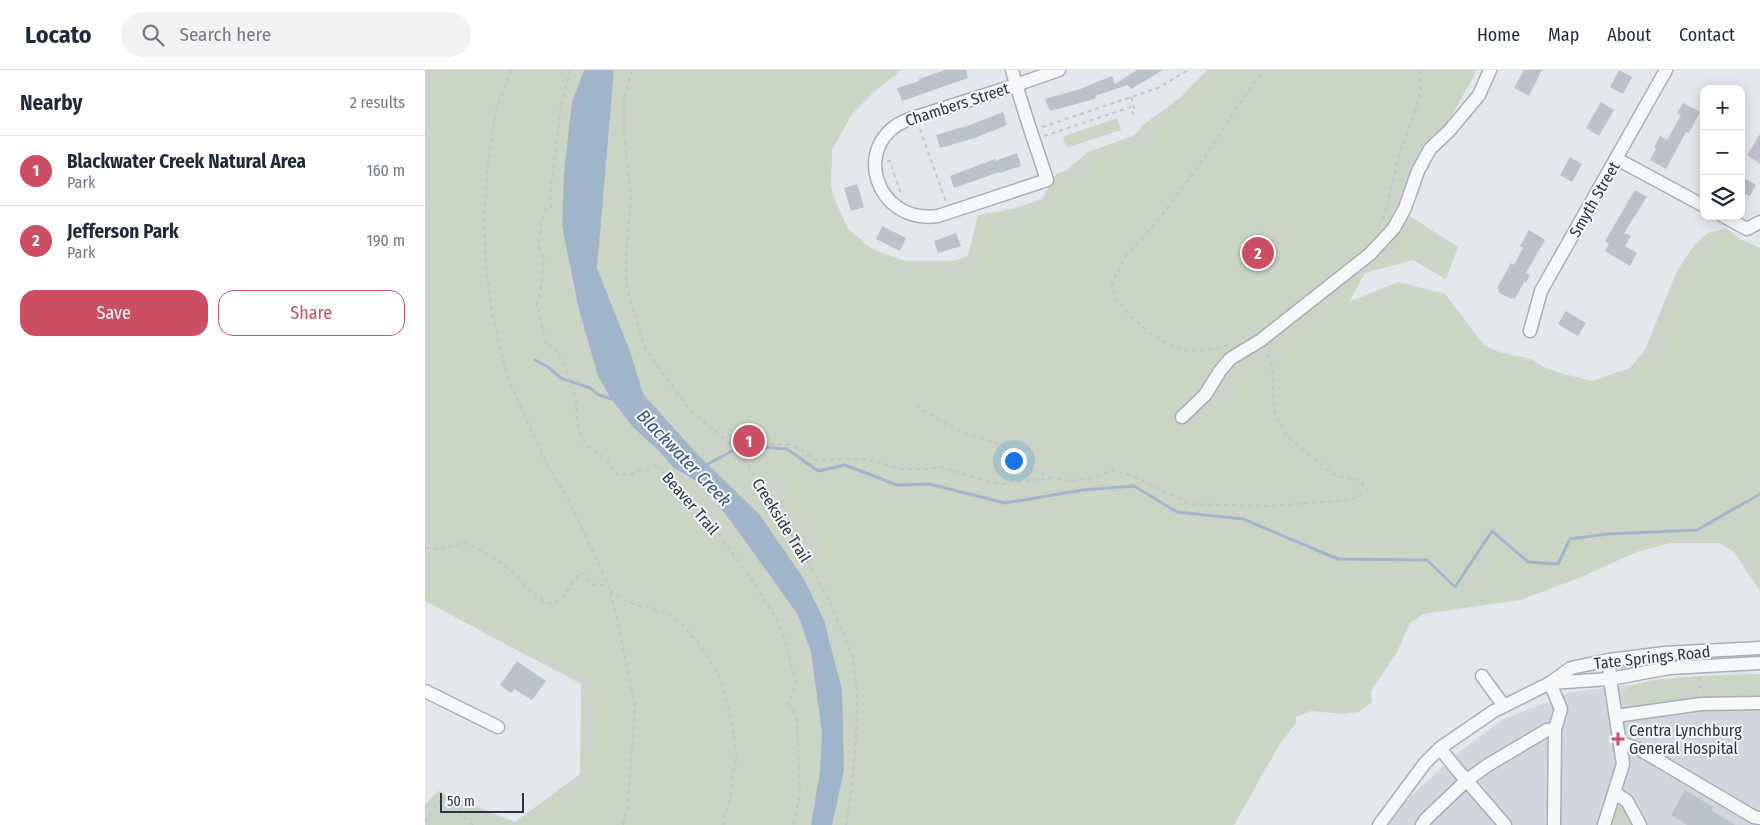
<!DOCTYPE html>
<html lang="en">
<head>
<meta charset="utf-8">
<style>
	body { margin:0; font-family:"Fira Sans Condensed",sans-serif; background:#f2f2f3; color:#1f2937 }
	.controls { position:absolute; right:15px; top:15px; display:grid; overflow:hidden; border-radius:10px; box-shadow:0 2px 12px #0003 }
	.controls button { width:45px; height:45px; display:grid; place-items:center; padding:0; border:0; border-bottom:1px solid #e0e1e3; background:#fff; color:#1f2937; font:25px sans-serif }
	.scale { position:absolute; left:15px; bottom:12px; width:84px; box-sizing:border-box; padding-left:5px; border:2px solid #2c3544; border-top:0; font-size:14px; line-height:18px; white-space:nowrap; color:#2c3544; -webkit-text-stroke:4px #f4f6f9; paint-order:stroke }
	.you { position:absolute; left:588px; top:390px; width:18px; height:18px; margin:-12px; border:4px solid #fff; border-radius:50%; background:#1a73e8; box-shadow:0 0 0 8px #1a73e833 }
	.badge { display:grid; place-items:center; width:32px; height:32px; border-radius:50%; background:#cb4e63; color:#fff; font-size:16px; font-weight:700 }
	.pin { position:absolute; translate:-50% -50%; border:2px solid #fff; box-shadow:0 1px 5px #0006 }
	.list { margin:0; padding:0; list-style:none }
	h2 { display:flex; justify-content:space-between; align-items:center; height:65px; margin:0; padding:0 20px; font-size:21px }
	h2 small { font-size:16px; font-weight:400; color:#747a83 }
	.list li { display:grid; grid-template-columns:32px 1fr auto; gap:15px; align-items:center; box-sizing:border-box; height:70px; padding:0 20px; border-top:1px solid #e0e1e3 }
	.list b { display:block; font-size:19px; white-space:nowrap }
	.list p { margin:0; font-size:16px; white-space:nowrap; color:#747a83 }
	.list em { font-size:16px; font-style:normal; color:#747a83 }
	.actions { display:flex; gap:10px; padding:15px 20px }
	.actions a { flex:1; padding:11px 0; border:1px solid #cb4e63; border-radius:15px; text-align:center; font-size:18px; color:#cb4e63 }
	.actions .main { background:#cb4e63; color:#fff }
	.icon { flex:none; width:28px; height:28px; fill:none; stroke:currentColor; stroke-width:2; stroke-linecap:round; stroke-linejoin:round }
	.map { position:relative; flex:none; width:1335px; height:755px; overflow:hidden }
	header { display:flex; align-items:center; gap:30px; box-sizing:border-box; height:70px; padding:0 25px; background:#fff; border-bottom:1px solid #e0e1e3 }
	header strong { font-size:24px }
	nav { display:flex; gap:28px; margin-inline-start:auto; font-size:18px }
	.search { width:350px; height:45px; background:#f2f2f3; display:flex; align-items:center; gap:12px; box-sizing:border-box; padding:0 18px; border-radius:28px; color:#747a83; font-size:19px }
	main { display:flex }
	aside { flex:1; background:#fff }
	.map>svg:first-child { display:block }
	.built { fill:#d2d6dd }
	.green { fill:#cad5c6 }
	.water { fill:#a1b5ca }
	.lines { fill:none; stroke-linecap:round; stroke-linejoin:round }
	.stream { stroke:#a1b5ca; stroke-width:3 }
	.building { fill:#bbc1c9 }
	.minor-casing { stroke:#a9aeb6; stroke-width:15 }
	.path { stroke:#c2c5cb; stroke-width:2; stroke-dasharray:4 4; stroke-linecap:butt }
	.minor { stroke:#f7f8fa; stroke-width:12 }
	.poi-dot { fill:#cb4e63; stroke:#f4f6f9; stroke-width:2 }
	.labels { text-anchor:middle; stroke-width:4; stroke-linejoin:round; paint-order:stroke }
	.street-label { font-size:16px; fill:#2c3544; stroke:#f4f6f9 }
	.poi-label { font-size:16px; fill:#2c3544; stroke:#f4f6f9; text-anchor:start }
	.water-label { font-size:18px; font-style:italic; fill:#375577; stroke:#f4f6f9 }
</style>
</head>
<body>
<header>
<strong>Locato</strong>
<div class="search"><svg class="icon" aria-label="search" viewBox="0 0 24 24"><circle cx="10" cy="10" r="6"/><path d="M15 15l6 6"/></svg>Search here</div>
<nav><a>Home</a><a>Map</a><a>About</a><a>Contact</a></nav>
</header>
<main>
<aside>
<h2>Nearby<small>2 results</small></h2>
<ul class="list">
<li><span class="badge">1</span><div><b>Blackwater Creek Natural Area</b><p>Park</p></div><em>160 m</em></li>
<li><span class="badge">2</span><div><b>Jefferson Park</b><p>Park</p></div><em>190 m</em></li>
</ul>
<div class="actions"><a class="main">Save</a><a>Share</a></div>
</aside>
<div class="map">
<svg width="1335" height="755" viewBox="0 0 1335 755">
	<rect width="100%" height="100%" fill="#e4e7ec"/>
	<path class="built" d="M1335 605V755H962L969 743 1025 689 1078 649 1148 622 1274 606Z"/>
	<g class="green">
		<path d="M0 0H476L450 21 427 44 407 80 406 115 410 131 424 160 449 180 480 191H527L543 186 553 145 587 139 617 129 631 104 642 100 663 82 710 65 719 54 755 28 782 0H1052L975 140 1033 177 1021 209 988 190 940 203 924 232 973 212 1020 224 1059 275 1074 282 1106 289 1119 297 1135 303 1167 311 1205 298 1220 280 1252 201 1270 174 1283 163 1301 158 1315 169 1335 178V521L1309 482 1294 473H1246L1214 481 1154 508 1095 530 998 544 985 553 972 582 946 621 947 632 934 642 918 644 886 641 871 647V653L853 677 809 755H0V735L13 721 90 752 155 704 156 614 0 531Z"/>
		<path d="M692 48 696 60 644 77 641 76 638 68 640 66Z"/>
		<path d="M1335 583V589L1255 593 1196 600 1193 597 1195 595 1254 587Z"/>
		<path d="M1335 604V626L1276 628 1275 606Z"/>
		<path d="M1273 606 1274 628 1205 637 1199 633 1198 625 1204 615 1206 617C1225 607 1252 609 1273 606Z"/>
		<path d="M1197 734 1210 755H1185L1191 737Z"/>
	</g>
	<path class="water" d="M159 0H189L172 198 206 284 218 324 275 387 334 444 379 509 399 550 417 620 419 700 407 755H386L395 701 397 663 386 582 373 545 313 461 278 415 249 398 236 383 208 357 186 329 173 306 154 240 137 156 139 103 147 32Z"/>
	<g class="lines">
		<g class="stream">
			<path d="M110 290 123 297 136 308 165 318 174 325 186 329 188 328"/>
			<path d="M316 377 322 376 362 379 393 401 420 395 472 415 504 414 580 433 658 420 709 416 752 442 818 449 913 489 1002 490 1030 517 1067 461 1103 492 1133 494 1145 469 1183 464 1272 460 1335 424"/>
			<path d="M281 395 307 381"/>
		</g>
	</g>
	<g class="building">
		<path d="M520 0H541L543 8 477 31 472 18 494 11V9Z"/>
		<path d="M712 0H738L706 19 703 15 670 26 671 28 659 32 625 41 620 29 655 19 687 6 690 14Z"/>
		<path d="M1099 0H1117L1104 26 1089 18Z"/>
		<path d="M1194 0 1207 7 1198 24 1185 17Z"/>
		<path d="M1176 32 1189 40 1174 66 1161 58Z"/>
		<path d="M1258 33 1275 42 1264 63 1261 62 1241 99 1225 90 1231 79 1229 78 1235 66 1242 70 1256 45 1252 43Z"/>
		<path d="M578 42 582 55 550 68 515 78 511 65 545 55Z"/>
		<path d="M1335 64V94L1322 85Z"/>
		<path d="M592 83 596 96 575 103 574 102 529 118 525 106 570 89V91Z"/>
		<path d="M1145 87 1157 94 1147 112 1135 105Z"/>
		<path d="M1316 106 1331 115 1325 126 1316 122Z"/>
		<path d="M432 114 439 137 426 141 419 118Z"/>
		<path d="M1210 120 1222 127 1199 163 1206 166 1200 176 1212 183 1205 196 1180 181 1184 174 1180 171Z"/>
		<path d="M457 156 481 168 475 181 451 169Z"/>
		<path d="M1104 160 1120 170 1101 203 1105 205 1101 213 1099 212 1090 229 1087 228 1086 229 1073 222 1074 219 1072 218 1086 193 1089 195 1098 178 1095 176Z"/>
		<path d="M531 163 536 176 513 183 509 171Z"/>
		<path d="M1141 241 1161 253 1153 266 1133 254Z"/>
		<path d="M92 591 121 611 107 630 89 619 86 623 75 615Z"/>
		<path d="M1260 720 1288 737 1286 740 1310 755H1262L1246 745Z"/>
	</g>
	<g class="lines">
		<g class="minor-casing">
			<g id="minor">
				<path d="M587 0C597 37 610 73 622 110L513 146C450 155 425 73 482 50L582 18C599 12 617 6 634 0"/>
				<path d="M1192 89 1279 136"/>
				<path d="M1298 146 1322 159 1335 152"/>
				<path d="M1105 261 1116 221 1241 0"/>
				<path d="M757 347 780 325 795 301 805 289 836 270 945 184 969 158 980 138 993 101 1005 79 1024 61 1054 25 1065 0"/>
				<path d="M1057 606 1079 636"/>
				<path d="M1125 613 1185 609 1244 598 1335 593"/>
				<path d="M1125 613 1136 639 1130 659 1129 755"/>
				<path d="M0 621 73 657"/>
				<path d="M1191 646 1276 634 1335 633"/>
				<path d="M1196 673 1216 680 1329 747 1335 748"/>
				<path d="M1015 678 1029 696 1080 755"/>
				<path d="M1190 723 1202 731 1215 755"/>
				<path d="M954 755 1000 693 1015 678 1069 641 1125 613 1146 598 1184 590 1240 583 1335 578"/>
				<path d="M997 755 1001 749 1042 710 1063 695 1122 660 1130 659"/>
				<path d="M1179 755 1198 694 1185 609 1184 590"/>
			</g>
		</g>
		<g class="path">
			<path d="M86 0 71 40 63 94 59 147 61 196 66 237 82 307 122 394 144 431 183 514 192 548 210 637 203 732 198 755"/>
			<path d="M145 0 136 36 125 125 126 138H122L118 145 113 173 119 192 117 211 112 234 121 274 122 276H129L142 302 144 315 151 328 152 350 154 360 161 375 183 391 187 399 193 405H202L233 395 276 440 327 510 352 550 360 569 371 614 364 633 372 651 375 725 368 755"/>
			<path d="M207 0 199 29V64L206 127 201 187V214L219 276 262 337 305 373 323 395 378 483 404 530 428 587 432 623 431 670 427 715 421 755"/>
			<path d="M706 27 709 38 707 39"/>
			<path d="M617 57 733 18 763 0"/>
			<path d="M495 59 521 132"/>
			<path d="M619 66 706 37 709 48"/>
			<path d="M462 91H465L476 124"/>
			<path d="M953 157 960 143 975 82 990 42 996 17 994 0"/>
			<path d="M803 275C789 279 775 282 761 280 735 275 706 249 691 228 688 224 688 218 687 213L701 185 734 149 778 90 812 37 839 0"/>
			<path d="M491 336 531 360 577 375 594 393 626 408"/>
			<path d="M305 373 322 372 364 375 377 380 387 388 394 391 415 389H441L476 399H500L517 397 560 411 578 414 626 408 645 411 668 408 688 400 712 408 765 434 842 436 925 430 942 422 935 410 911 406 862 367 849 340 847 295 841 281"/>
			<path d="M0 478 16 479 40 472C53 480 68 486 80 496 93 507 103 520 117 530 121 533 126 534 131 532 141 528 147 510 156 503H159C169 516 167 517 183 514"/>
			<path d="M185 520 199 530 210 535 227 538 241 543 251 548 273 572 294 606 306 647 312 688 308 701 305 730 299 746 298 755"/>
			<path d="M1274 607 1275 622"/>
			<path d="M0 752 11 734 15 731 24 733 48 755"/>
		</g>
		<use href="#minor" class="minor"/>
	</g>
	<path class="poi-dot" d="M1190.5 661.5h5v5h5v5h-5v5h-5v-5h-5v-5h5z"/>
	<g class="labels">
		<g class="street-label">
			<text transform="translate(532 34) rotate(-18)" y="6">Chambers Street</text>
			<text transform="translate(1169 129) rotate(-60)" y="6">Smyth Street</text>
			<text transform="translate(266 433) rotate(49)" y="6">Beaver Trail</text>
			<text transform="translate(357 450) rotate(58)" y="6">Creekside Trail</text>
			<text transform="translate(1227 587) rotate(-6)" y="6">Tate Springs Road</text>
		</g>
		<g class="poi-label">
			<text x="1204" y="666">Centra Lynchburg<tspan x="1204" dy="18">General Hospital</tspan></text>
		</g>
		<g class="water-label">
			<text transform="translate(259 388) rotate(46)" y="6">Blackwater Creek</text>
		</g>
	</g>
</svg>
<div class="controls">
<button>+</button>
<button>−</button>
<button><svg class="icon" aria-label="layers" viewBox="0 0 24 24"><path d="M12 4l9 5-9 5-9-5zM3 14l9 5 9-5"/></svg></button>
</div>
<div class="scale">50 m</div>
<div class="you"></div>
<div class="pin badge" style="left:324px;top:371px">1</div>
<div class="pin badge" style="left:833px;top:183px">2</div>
</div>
</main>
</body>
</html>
